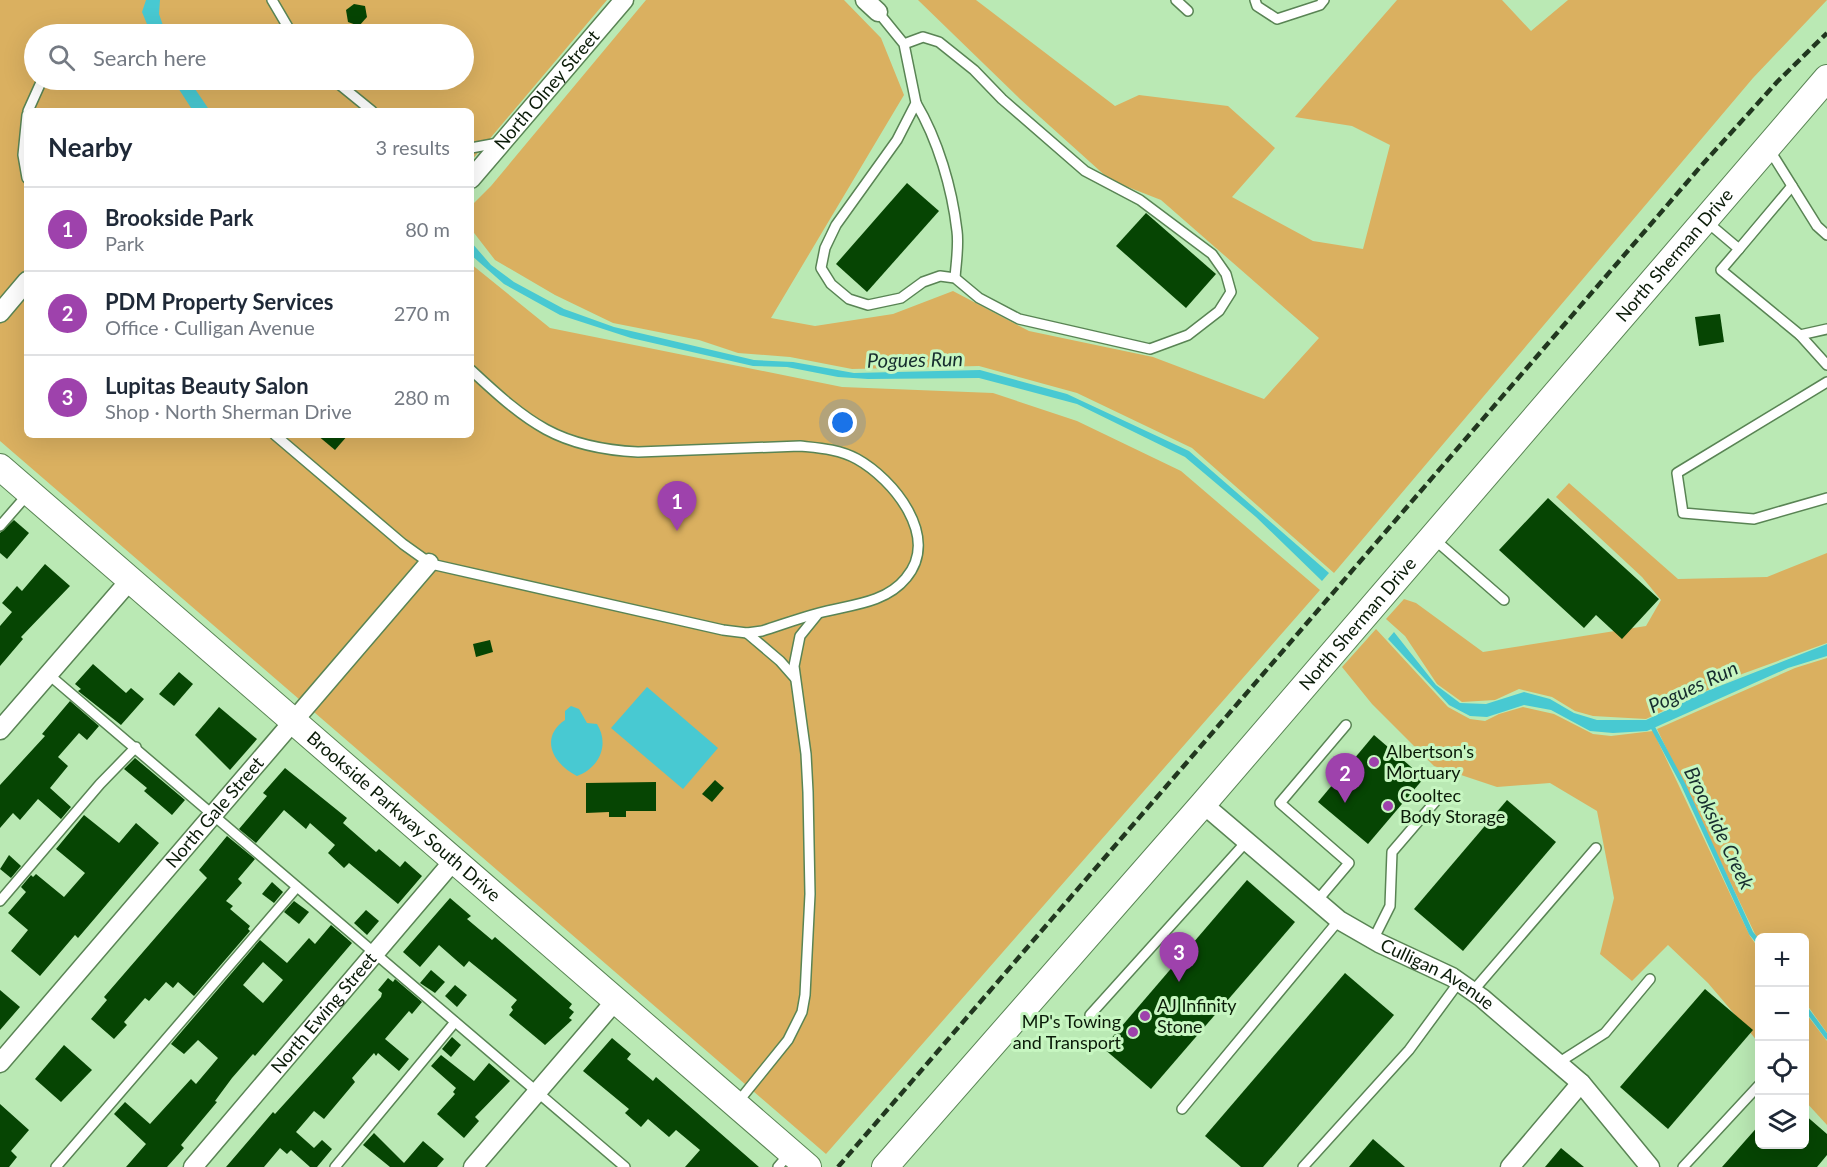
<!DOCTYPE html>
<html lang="en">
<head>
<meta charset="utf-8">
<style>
	body { margin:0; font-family:Lato,sans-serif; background:#f2f2f3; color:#1f2937 }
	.controls { position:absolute; right:18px; bottom:18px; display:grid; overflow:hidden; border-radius:9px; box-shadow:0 6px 24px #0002 }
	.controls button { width:54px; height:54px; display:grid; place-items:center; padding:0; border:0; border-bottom:2px solid #e0e1e3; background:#fff; color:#1f2937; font:30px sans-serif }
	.you { position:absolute; left:843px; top:423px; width:21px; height:21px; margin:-15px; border:4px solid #fff; border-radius:50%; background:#1a73e8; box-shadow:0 0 0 9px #1a73e833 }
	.badge { display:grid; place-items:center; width:39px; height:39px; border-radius:50%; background:#9e42ac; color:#fff; font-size:20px; font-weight:700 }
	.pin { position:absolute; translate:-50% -50px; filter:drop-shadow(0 2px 3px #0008) }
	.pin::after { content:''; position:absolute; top:32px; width:21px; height:18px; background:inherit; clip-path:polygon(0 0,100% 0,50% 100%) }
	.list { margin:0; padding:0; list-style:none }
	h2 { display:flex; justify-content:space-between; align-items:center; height:78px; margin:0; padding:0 24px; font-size:26px }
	h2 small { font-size:20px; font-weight:400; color:#747a83 }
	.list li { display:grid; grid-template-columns:39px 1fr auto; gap:18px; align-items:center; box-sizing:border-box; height:84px; padding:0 24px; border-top:2px solid #e0e1e3 }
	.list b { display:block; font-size:22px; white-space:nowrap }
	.list p { margin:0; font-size:20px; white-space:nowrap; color:#747a83 }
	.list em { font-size:20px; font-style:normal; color:#747a83 }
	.icon { flex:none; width:33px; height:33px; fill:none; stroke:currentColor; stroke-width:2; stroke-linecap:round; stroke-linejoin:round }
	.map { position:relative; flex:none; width:1827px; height:1167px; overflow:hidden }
	.search { position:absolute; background:#fff; box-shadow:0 6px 24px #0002; left:24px; top:24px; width:450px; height:66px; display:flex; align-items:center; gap:15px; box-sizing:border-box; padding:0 21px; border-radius:33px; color:#747a83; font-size:22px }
	.panel { position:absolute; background:#fff; box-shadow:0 6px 24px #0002; left:24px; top:108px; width:450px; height:330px; border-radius:9px }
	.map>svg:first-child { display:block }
	.green { fill:#dab060; fill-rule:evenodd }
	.water { fill:#48c9d2 }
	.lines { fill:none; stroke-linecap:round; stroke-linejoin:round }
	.stream { stroke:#48c9d2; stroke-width:4.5 }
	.building { fill:#064503; fill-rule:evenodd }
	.service-casing { stroke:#598454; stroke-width:12 }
	.minor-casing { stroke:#598454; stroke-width:21 }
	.secondary-casing { stroke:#598454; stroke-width:28 }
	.service { stroke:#fff; stroke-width:9 }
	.minor { stroke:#fff; stroke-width:18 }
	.secondary { stroke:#fff; stroke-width:26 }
	.rail { stroke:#21371f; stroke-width:4.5; stroke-dasharray:9 4.5; stroke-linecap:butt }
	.poi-dot { fill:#9e42ac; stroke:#c7f6c1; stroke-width:2 }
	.labels { text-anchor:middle; stroke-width:6; stroke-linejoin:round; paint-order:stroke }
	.street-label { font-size:18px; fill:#0a1b08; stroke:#c7f6c1 }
	.poi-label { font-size:18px; fill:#0a1b08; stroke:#c7f6c1; text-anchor:start }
	.water-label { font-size:20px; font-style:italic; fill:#172d2f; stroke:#c7f6c1 }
</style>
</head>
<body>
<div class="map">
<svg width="1827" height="1167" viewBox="0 0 1827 1167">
	<rect width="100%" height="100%" fill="#bae9b4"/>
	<g class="green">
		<path d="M0 0H607L471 161V111H27V435H471V264L550 328 842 387 993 393 1077 421 1181 471 1320 590 826 1154 0 441ZM34 34H464V80H34Z"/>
		<path d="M646 0H844L881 38 904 95 771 318 815 326 893 314 953 291 1029 331 1153 357 1264 399 1319 338 1161 200 1110 180 1020 99 918 0H976L1115 106 1139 95 1228 106 1275 148 1232 197 1313 241 1363 249 1390 145 1352 126 1295 117 1397 0H1502L1531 31 1568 0H1827L1753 78 1334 573 1192 448 1077 393 979 366 852 369 790 357 738 353 699 340 613 323 555 295 495 260 471 229V206L491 186Z"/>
		<path d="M1569 483 1678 579 1767 577 1827 553V643L1742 674 1646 719 1593 716 1575 711 1552 697 1519 689 1495 700 1462 702 1437 684 1405 636 1386 619 1404 599 1416 603 1483 652 1646 626 1661 600 1642 577 1556 497Z"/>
		<path d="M1376 629 1448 707 1470 719 1485 721 1499 714 1523 707 1554 714 1593 734 1611 736 1653 731 1750 936 1759 949V1043L1708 983 1668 945 1632 981 1600 954 1614 898 1597 811 1550 783 1497 787 1434 766 1372 704 1342 667Z"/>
		<path d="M1827 658V1033L1805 1002 1804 938H1760L1759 940 1755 934 1657 729 1795 668Z"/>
		<path d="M1804 1011 1827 1041V1125L1805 1101Z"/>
	</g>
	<g class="water">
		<path d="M146 0H160L159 14 166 34H151L142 12Z"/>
		<path d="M173 80H189L210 111H193Z"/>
		<path d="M471 242 491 265 514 282 564 309 614 327 754 360 793 362 854 373 980 370 1067 394 1189 451 1329 573 1322 581 1256 517 1185 457 1077 404 979 378 868 379 838 377 787 367 753 366 631 338 560 315 504 284 471 255Z"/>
		<path d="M1394 632 1436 685 1460 703 1486 704 1524 692 1550 699 1574 713 1597 720H1646L1707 691 1827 644V656L1788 668 1647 731 1613 733 1590 731 1551 710 1524 705 1487 717 1470 716 1449 705 1388 639Z"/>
		<path d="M647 687 718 748 683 789 611 728Z"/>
		<path d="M571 706 579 709 587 723 597 724C610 745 599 768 577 776 553 764 539 738 565 720V711Z"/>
	</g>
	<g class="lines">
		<g class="stream">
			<path d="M1651 724 1683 784 1751 933 1760 944"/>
			<path d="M1804 1006 1827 1037"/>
		</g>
	</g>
	<g class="building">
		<path d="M354 4 365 6 367 17 359 26 348 22 346 10Z"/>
		<path d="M907 183 939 211 867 292 836 264Z"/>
		<path d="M1146 213 1216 274 1186 308 1116 246Z"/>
		<path d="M1720 314 1724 342 1699 346 1695 317Z"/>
		<path d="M317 435H348L335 450Z"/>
		<path d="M1548 498 1659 599 1622 639 1596 615 1584 628 1499 550Z"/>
		<path d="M14 520 29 533 7 559 0 553V533Z"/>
		<path d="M45 564 70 586 21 637 23 639 0 666V626L12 612 2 603 17 586 22 591Z"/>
		<path d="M490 640 493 652 476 657 473 644Z"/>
		<path d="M93 664 126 693 131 688 144 699 121 725 78 691 81 689 75 684Z"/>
		<path d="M179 672 193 684 174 706 159 694Z"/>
		<path d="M70 701 99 726 87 740 79 733 58 757 68 766 50 788 71 807 61 819 38 799 20 820 13 813 0 828V785L45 736 42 734Z"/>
		<path d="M219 707 257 739 230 770 195 735Z"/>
		<path d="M1374 735 1424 778 1368 844 1318 802Z"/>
		<path d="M135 758 185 800 172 815 144 791 147 788 124 769Z"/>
		<path d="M285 768 347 818 343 823 376 852 379 849 400 867 405 861 422 876 398 904 349 863 344 868 328 853 335 845 310 823 306 829 284 810 256 843 239 829 267 796 263 793Z"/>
		<path d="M715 780 724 788 712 802 702 794Z"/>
		<path d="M656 782V811H626V817H609V812L586 813V783Z"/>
		<path d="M1507 800 1556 842 1463 951 1414 909Z"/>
		<path d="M84 815 119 843 136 823 159 843 78 938 75 935 40 976 11 951 28 930 8 913 26 892 21 887 31 875 33 877 36 874 64 897 85 873 56 849Z"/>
		<path d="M227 836 255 859 238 879 242 883 226 901 233 906 230 909 250 926 248 929 250 931 194 996 178 982 173 988 166 982 149 1001 145 998 124 1022 127 1025 114 1039 91 1019 107 1000 104 997 207 878 199 870Z"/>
		<path d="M9 855 21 866 11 878 0 869Z"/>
		<path d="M1247 880 1295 922 1151 1089 1103 1048Z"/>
		<path d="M272 882 283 892 274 903 262 894Z"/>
		<path d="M450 898 471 916 467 919 492 940 495 937 572 1004 569 1008 574 1012 569 1018 572 1020 545 1045 509 1015 513 1010 511 1007 517 1000 469 961 464 967 439 945 420 967 403 952Z"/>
		<path d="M294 901 309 912 299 924 284 912Z"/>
		<path d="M366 910 379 921 367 935 354 923Z"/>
		<path d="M331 925 352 943 255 1056 253 1054 232 1078 215 1101 217 1102 181 1145 184 1148 167 1167H126L146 1144 114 1114 125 1102 150 1124 191 1079 196 1084 218 1058 198 1040 184 1054 171 1044 260 940 287 963 309 938 315 944ZM263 962 283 980 263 1003 243 985Z"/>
		<path d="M431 970 445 982 435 993 420 983Z"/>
		<path d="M1345 973 1394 1015 1263 1167H1241L1205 1136Z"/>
		<path d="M388 978 393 982 395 979 422 1002 412 1014 409 1011 385 1039 409 1059 399 1071 378 1053 376 1056 374 1053 352 1078 355 1082 324 1119 314 1111 296 1132 314 1148 322 1140 332 1149 317 1167H310L291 1150 287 1154 280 1148 264 1167H226L273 1112 275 1114 381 997 382 993 378 990Z"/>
		<path d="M455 985 467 995 457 1007 445 996Z"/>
		<path d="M1705 989 1753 1030 1668 1129 1620 1087Z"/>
		<path d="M0 990 20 1007 0 1030Z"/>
		<path d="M452 1037 461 1045 451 1057 442 1049Z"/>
		<path d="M612 1038 631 1054 627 1059 653 1081 656 1077 759 1167H685L700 1150 676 1130 669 1137 648 1119 641 1127 625 1113 629 1109 583 1071Z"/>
		<path d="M64 1045 92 1070 61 1102 35 1079Z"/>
		<path d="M441 1055 474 1081 489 1063 510 1081 475 1117 479 1121 464 1138 437 1114 455 1094 453 1092 456 1088 431 1066Z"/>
		<path d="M0 1104 29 1130 11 1151 17 1157 9 1167H0Z"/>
		<path d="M1804 1114 1827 1134V1155L1817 1167H1722L1760 1124V1144H1804Z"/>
		<path d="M374 1133 404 1163 423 1141 444 1159 437 1167H390L363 1145Z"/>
		<path d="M1373 1139 1405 1167H1349Z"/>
		<path d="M1561 1148 1584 1167H1545Z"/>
	</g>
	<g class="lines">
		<g class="service-casing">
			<g id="service">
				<path d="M272 0 292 34"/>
				<path d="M1176 0 1188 11"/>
				<path d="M1255 0 1257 6 1277 19 1320 5 1324 0"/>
				<path d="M878 12 904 44 916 103 897 140 836 225 825 248 821 268 831 284 849 299 868 305 901 298 923 282 940 276 955 278 979 298 1019 319 1150 349 1188 335 1219 311 1231 292 1226 274 1212 254 1140 200 1085 171 1002 99 974 70 939 42 923 37 904 44"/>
				<path d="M334 80 372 111"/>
				<path d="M916 103C938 140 952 188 957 231 959 246 956 263 955 278"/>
				<path d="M28 111 42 80"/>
				<path d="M27 115 23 155 27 178"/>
				<path d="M471 148 498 143"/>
				<path d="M1769 149 1817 226 1827 235"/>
				<path d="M1707 222 1739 249 1792 186"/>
				<path d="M1739 249 1721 270 1800 335 1827 329"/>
				<path d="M1800 335 1827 365"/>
				<path d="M1827 382 1677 473 1683 513 1754 519 1827 498"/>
				<path d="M275 435 403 544 431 564 723 630 747 633 762 631C781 625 800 618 819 613 848 605 885 604 906 578 941 537 893 479 857 459 839 449 819 448 800 446L638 452C558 448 528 423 471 370"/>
				<path d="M0 526 28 494"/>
				<path d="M1434 539 1504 600"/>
				<path d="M747 633 780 661 795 678"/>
				<path d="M48 674 625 1167"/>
				<path d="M0 901 100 784 136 747"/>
				<path d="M1316 902 1349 863 1280 803 1346 725"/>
				<path d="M1373 940 1390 906 1392 852 1440 796"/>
				<path d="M1473 991 1596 848"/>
				<path d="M1090 1015 1246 842"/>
				<path d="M1558 1063 1605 1033 1650 979"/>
				<path d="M738 1102 788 1040 802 1012 805 995 810 894 808 792 806 754 794 666 800 636 817 615"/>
				<path d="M1182 1109 1339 920"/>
				<path d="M56 1167 297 887"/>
				<path d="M335 1167 455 1022"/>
				<path d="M778 1167 790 1153"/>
				<path d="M1303 1167 1409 1050 1459 982"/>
				<path d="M1683 1167 1760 1084"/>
			</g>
		</g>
		<g class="minor-casing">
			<g id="minor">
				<path d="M865 0 878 12"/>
				<path id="s1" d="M471 179 624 0"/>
				<path d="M0 313 27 281"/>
				<path d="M0 730 131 579"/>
				<path id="s2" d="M1203 804 1339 920 1379 943 1452 977 1482 998 1581 1083 1650 1167"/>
				<path id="s3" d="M0 1063 429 563"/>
				<path id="s4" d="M193 1167 455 859"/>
				<path d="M473 1167 616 1000"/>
				<path d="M1510 1167 1581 1083"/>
			</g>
		</g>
		<g class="secondary-casing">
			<g id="secondary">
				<path id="s5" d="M0 467 808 1167"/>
				<path id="s6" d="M885 1167 1203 804 1827 78"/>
			</g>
		</g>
		<use href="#service" class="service"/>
		<use href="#minor" class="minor"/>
		<use href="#secondary" class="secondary"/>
		<path class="rail" d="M838 1167 1701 166 1777 82 1827 33"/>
	</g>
	<g class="poi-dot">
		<circle cx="1374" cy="762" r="6"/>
		<circle cx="1388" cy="806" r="6"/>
		<circle cx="1145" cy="1016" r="6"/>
		<circle cx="1133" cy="1032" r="6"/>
	</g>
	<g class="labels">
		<g class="street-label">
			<text dy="6" stroke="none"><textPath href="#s1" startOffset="117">North Olney Street</textPath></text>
			<text dy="6" stroke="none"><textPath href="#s6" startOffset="1206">North Sherman Drive</textPath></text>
			<text dy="6" stroke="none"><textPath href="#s6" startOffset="720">North Sherman Drive</textPath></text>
			<text dy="6" stroke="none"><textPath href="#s3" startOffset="330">North Gale Street</textPath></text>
			<text dy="6" stroke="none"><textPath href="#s5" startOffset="534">Brookside Parkway South Drive</textPath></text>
			<text dy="6" stroke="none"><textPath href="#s2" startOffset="291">Culligan Avenue</textPath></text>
			<text dy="6" stroke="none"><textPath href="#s4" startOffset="202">North Ewing Street</textPath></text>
		</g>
		<g class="poi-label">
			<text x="1386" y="758">Albertson's<tspan x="1386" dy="21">Mortuary</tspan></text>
			<text x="1400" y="802">Cooltec<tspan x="1400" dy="21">Body Storage</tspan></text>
			<text x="1157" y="1012">AJ Infinity<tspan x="1157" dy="21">Stone</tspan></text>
			<text x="1121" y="1028" text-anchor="end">MP's Towing<tspan x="1121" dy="21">and Transport</tspan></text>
		</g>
		<g class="water-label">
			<text transform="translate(915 360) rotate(-1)" y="7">Pogues Run</text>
			<text transform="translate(1693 687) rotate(-25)" y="7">Pogues Run</text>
			<text transform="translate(1719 828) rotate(64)" y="7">Brookside Creek</text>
		</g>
	</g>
</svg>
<div class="controls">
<button>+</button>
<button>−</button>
<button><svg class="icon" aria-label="locate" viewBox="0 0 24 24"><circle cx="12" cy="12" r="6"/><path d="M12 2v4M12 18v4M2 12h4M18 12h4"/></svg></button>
<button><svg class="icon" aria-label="layers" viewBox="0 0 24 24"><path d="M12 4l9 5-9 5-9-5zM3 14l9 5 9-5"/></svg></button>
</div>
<div class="you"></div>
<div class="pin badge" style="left:677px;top:531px">1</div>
<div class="pin badge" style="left:1345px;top:803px">2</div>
<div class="pin badge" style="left:1179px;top:982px">3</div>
<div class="search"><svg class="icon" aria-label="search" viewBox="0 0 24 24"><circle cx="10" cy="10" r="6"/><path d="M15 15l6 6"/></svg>Search here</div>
<section class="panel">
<h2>Nearby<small>3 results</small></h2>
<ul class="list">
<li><span class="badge">1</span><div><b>Brookside Park</b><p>Park</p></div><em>80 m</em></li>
<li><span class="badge">2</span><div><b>PDM Property Services</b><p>Office · Culligan Avenue</p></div><em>270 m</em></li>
<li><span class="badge">3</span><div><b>Lupitas Beauty Salon</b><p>Shop · North Sherman Drive</p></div><em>280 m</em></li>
</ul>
</section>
</div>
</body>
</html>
